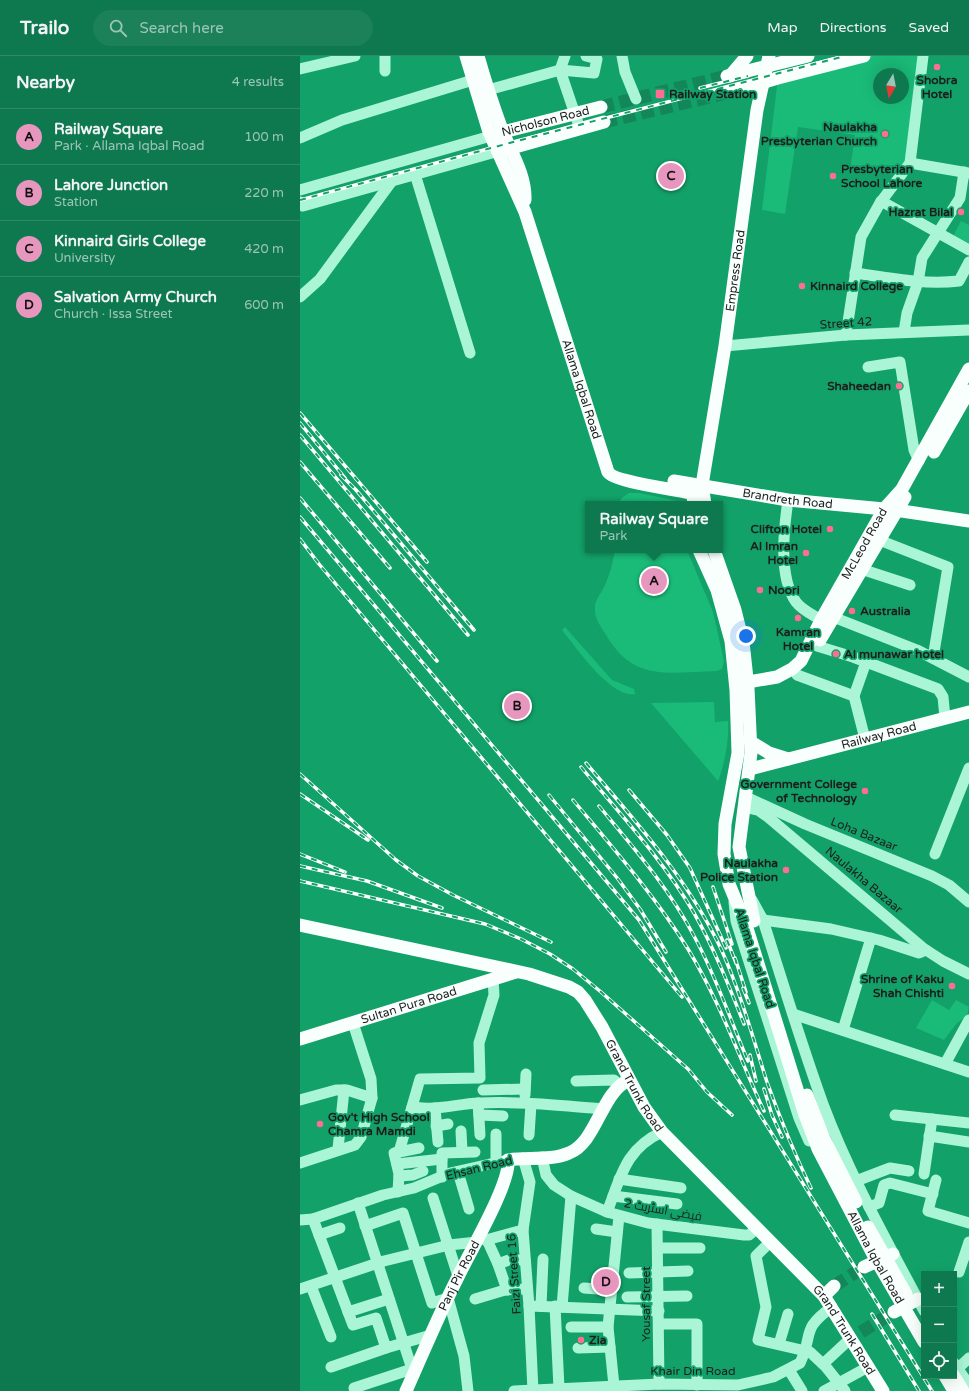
<!DOCTYPE html>
<html lang="en">
<head>
<meta charset="utf-8">
<style>
	body { margin:0; font-family:"Varela Round",Cairo,sans-serif; background:#1c8059; color:#f1f3f6 }
	.controls { position:absolute; right:12px; bottom:12px; display:grid; overflow:hidden; border-radius:0px; box-shadow:0 4px 16px #0002 }
	.controls button { width:36px; height:36px; display:grid; place-items:center; padding:0; border:0; border-bottom:1px solid #2e8a66; background:#0e794f; color:#f1f3f6; font:20px sans-serif }
	.compass { position:absolute; left:573px; top:12px; width:36px; height:36px; border-radius:50%; background:#0e794f; box-shadow:0 4px 16px #0002; rotate:190deg }
	.you { position:absolute; left:446px; top:580px; width:14px; height:14px; margin:-10px; border:3px solid #fff; border-radius:50%; background:#1a73e8; box-shadow:0 0 0 6px #1a73e833 }
	.badge { display:grid; place-items:center; width:26px; height:26px; border-radius:50%; background:#e797bd; color:#111; font-size:13px; font-weight:700 }
	.pin { position:absolute; translate:-50% -50%; border:2px solid #fff; box-shadow:0 1px 4px #0006 }
	.popup { position:absolute; left:285px; top:445px; width:138px; height:52px; box-sizing:border-box; display:grid; place-content:center; border-radius:0px; background:#0e794f; filter:drop-shadow(0 1px 3px #0005); font-size:13px; white-space:nowrap; color:#9bc5b7 }
	.popup b { font-size:15px; color:#f1f3f6 }
	.popup::after { content:''; position:absolute; left:50%; top:100%; margin-left:-8px; border:8px solid transparent; border-top-color:#0e794f }
	.list { margin:0; padding:0; list-style:none }
	h2 { display:flex; justify-content:space-between; align-items:center; height:52px; margin:0; padding:0 16px; font-size:17px }
	h2 small { font-size:13px; font-weight:400; color:#9bc5b7 }
	.list li { display:grid; grid-template-columns:26px 1fr auto; gap:12px; align-items:center; box-sizing:border-box; height:56px; padding:0 16px; border-top:1px solid #2e8a66 }
	.list b { display:block; font-size:15px; white-space:nowrap }
	.list p { margin:0; font-size:13px; white-space:nowrap; color:#9bc5b7 }
	.list em { font-size:13px; font-style:normal; color:#9bc5b7 }
	.icon { flex:none; width:22px; height:22px; fill:none; stroke:currentColor; stroke-width:2; stroke-linecap:round; stroke-linejoin:round }
	.map { position:relative; flex:none; width:669px; height:1335px; overflow:hidden }
	header { display:flex; align-items:center; gap:24px; box-sizing:border-box; height:56px; padding:0 20px; background:#0e794f; border-bottom:1px solid #2e8a66 }
	header strong { font-size:19px }
	nav { display:flex; gap:22px; margin-inline-start:auto; font-size:14px }
	.search { width:280px; height:36px; background:#1c8059; display:flex; align-items:center; gap:10px; box-sizing:border-box; padding:0 14px; border-radius:22px; color:#9bc5b7; font-size:15px }
	main { display:flex }
	aside { flex:1; background:#0e794f }
	.map>svg:first-child { display:block }
	.green { fill:#1abb79; fill-rule:evenodd }
	.lines { fill:none; stroke-linecap:round; stroke-linejoin:round }
	.major-tunnel { stroke:#14875a; stroke-width:13; stroke-dasharray:13 6; stroke-linecap:butt }
	.minor { stroke:#abf5d7; stroke-width:11 }
	.major { stroke:#f8fffd; stroke-width:13 }
	.rail-casing { stroke:#fff; stroke-width:3.5 }
	.rail { stroke:#12a169; stroke-width:2; stroke-dasharray:6; stroke-linecap:butt }
	.major-bridge { stroke:#f8fffd; stroke-width:13 }
	.poi-dot { fill:#ff6e92; stroke:#12a169; stroke-width:1.5 }
	.labels { text-anchor:middle; stroke-width:3.5; stroke-linejoin:round; paint-order:stroke }
	.poi-label { font-size:12px; font-weight:bold; fill:#1d1d1d; stroke:#12a169; text-anchor:start }
	.street-label { font-size:12px; fill:#1d1d1d; stroke:#12a169 }
</style>
</head>
<body>
<header>
<strong>Trailo</strong>
<div class="search"><svg class="icon" aria-label="search" viewBox="0 0 24 24"><circle cx="10" cy="10" r="6"/><path d="M15 15l6 6"/></svg>Search here</div>
<nav><a>Map</a><a>Directions</a><a>Saved</a></nav>
</header>
<main>
<aside>
<h2>Nearby<small>4 results</small></h2>
<ul class="list">
<li><span class="badge">A</span><div><b>Railway Square</b><p>Park · Allama Iqbal Road</p></div><em>100 m</em></li>
<li><span class="badge">B</span><div><b>Lahore Junction</b><p>Station</p></div><em>220 m</em></li>
<li><span class="badge">C</span><div><b>Kinnaird Girls College</b><p>University</p></div><em>420 m</em></li>
<li><span class="badge">D</span><div><b>Salvation Army Church</b><p>Church · Issa Street</p></div><em>600 m</em></li>
</ul>
</aside>
<div class="map">
<svg width="669" height="1335" viewBox="0 0 669 1335">
	<rect width="100%" height="100%" fill="#12a169"/>
	<g class="green">
		<path d="M564 0H623L610 107 601 120 550 114 555 79 498 71 485 158 462 154 478 22ZM579 18H603V42H579Z"/>
		<path d="M661 165 669 169V194L651 184Z"/>
		<path d="M329 437H339L383 446 382 448H318L322 442Z"/>
		<path d="M315 494H387L413 556 424 605 422 613 417 615C370 616 334 627 306 579 301 571 294 562 295 551 295 544 302 536 305 529 310 518 313 506 315 494Z"/>
		<path d="M265 571 312 624 334 633 335 638C310 642 276 591 262 574Z"/>
		<path d="M414 646 415 666 428 665C429 685 425 707 418 725L351 647Z"/>
		<path d="M632 944 649 954 656 944 669 951 667 960 657 967 644 984 616 972Z"/>
	</g>
	<g class="lines">
		<g class="major-tunnel">
			<path d="M301 51 427 20"/>
			<path d="M304 66 431 36"/>
			<path d="M534 1230 564 1211"/>
			<path d="M561 1276 594 1256"/>
		</g>
		<g class="minor">
			<path d="M265 0 260 14 280 73"/>
			<path d="M322 0 325 16 336 43"/>
			<path d="M0 13 55 0"/>
			<path d="M85 15V0"/>
			<path d="M188 34 260 14 294 17 297 3 286 0"/>
			<path d="M0 82 42 64 173 24"/>
			<path d="M610 107 669 117"/>
			<path d="M115 118 170 297"/>
			<path d="M0 134 191 80"/>
			<path d="M581 145 669 194"/>
			<path d="M0 146 3 150 199 95"/>
			<path d="M555 217C590 222 624 229 659 225L669 206"/>
			<path d="M0 241 20 223 92 125"/>
			<path d="M604 276 607 257 618 226 622 202 660 142 664 116"/>
			<path d="M546 279 561 181 580 147 610 107 623 0"/>
			<path d="M425 290 546 279 669 274"/>
			<path d="M568 311 600 306 614 394 619 405"/>
			<path d="M488 444C484 472 478 521 496 546 502 554 513 559 521 564"/>
			<path d="M579 484 648 511 633 602"/>
			<path d="M561 513 610 529"/>
			<path d="M533 561 617 594 669 621"/>
			<path d="M517 590 553 601 638 633 643 641 645 662"/>
			<path d="M497 619 554 640"/>
			<path d="M565 683 554 640 566 606"/>
			<path d="M446 741 505 768 632 820 649 829 669 846"/>
			<path d="M444 751 458 754 468 761 623 892 643 905 669 918"/>
			<path d="M635 798 669 712"/>
			<path d="M452 844 463 864C482 925 501 987 523 1048 550 1120 588 1187 624 1255"/>
			<path d="M434 846 436 865 499 1062 509 1085"/>
			<path d="M463 864 531 873 579 884 619 897 626 894"/>
			<path d="M493 958 669 1016"/>
			<path d="M543 974 571 882"/>
			<path d="M645 1008 669 964"/>
			<path d="M276 1025 314 1024 319 1029"/>
			<path d="M183 1034 225 1033"/>
			<path d="M225 1039 226 1018"/>
			<path d="M0 1044 36 1034H47L72 1042"/>
			<path d="M178 1047 180 1079"/>
			<path d="M112 1051C135 1055 156 1048 179 1047 220 1045 262 1050 304 1053"/>
			<path d="M135 1052 138 1086"/>
			<path d="M179 1059 203 1060"/>
			<path d="M595 1059 669 1067"/>
			<path d="M136 1070 148 1068"/>
			<path d="M161 1075 162 1096"/>
			<path d="M229 1079 231 1048"/>
			<path d="M629 1080 669 1086"/>
			<path d="M38 1093 44 1034"/>
			<path d="M99 1096 120 1023 180 1022 179 987 194 939 193 923"/>
			<path d="M242 1101 246 1119 254 1129 271 1140 307 1156 348 1167 444 1179H449L456 1173"/>
			<path d="M223 1102 230 1126 223 1174 229 1250 233 1335"/>
			<path d="M196 1106V1078"/>
			<path d="M0 1107 55 1089 61 1081 72 1042 71 1023 53 967"/>
			<path d="M97 1108 142 1103"/>
			<path d="M158 1116 169 1153"/>
			<path d="M624 1118 632 1063"/>
			<path d="M99 1120 113 1119 123 1115"/>
			<path d="M142 1121V1097L175 1096"/>
			<path d="M319 1123 381 1132"/>
			<path d="M636 1124 628 1155 669 1167"/>
			<path d="M556 1125 590 1112 609 1115"/>
			<path d="M98 1136 99 1118 94 1097 119 1092"/>
			<path d="M313 1140 377 1148"/>
			<path d="M133 1142 158 1220"/>
			<path d="M58 1147 114 1319"/>
			<path d="M569 1151 579 1147 584 1129 590 1127 633 1138"/>
			<path d="M307 1156C321 1121 325 1093 362 1076"/>
			<path d="M13 1163 53 1269 76 1262 86 1292 131 1279"/>
			<path d="M0 1164 13 1163 83 1139 114 1132 150 1117 208 1104"/>
			<path d="M357 1168 359 1328"/>
			<path d="M65 1170 103 1157 132 1247 148 1242 164 1300 168 1335"/>
			<path d="M296 1173 317 1176"/>
			<path d="M19 1179 40 1172"/>
			<path d="M180 1180 188 1186 198 1208 209 1204H225"/>
			<path d="M186 1184 223 1174"/>
			<path d="M470 1186 456 1200 466 1251 458 1284 510 1296 526 1311 545 1335"/>
			<path d="M358 1192H400"/>
			<path d="M198 1208 207 1234"/>
			<path d="M659 1216 669 1186"/>
			<path d="M329 1217 388 1215"/>
			<path d="M11 1230 31 1281"/>
			<path d="M284 1232 311 1234"/>
			<path d="M0 1233 84 1205 149 1189 177 1186"/>
			<path d="M327 1241 387 1240"/>
			<path d="M175 1243 205 1234 227 1233"/>
			<path d="M229 1250 359 1255"/>
			<path d="M241 1250 243 1203"/>
			<path d="M255 1250 259 1332"/>
			<path d="M262 1251 271 1140"/>
			<path d="M48 1256 89 1243"/>
			<path d="M359 1268H397V1329"/>
			<path d="M271 1271H308"/>
			<path d="M479 1288 488 1258"/>
			<path d="M278 1292 310 1291"/>
			<path d="M654 1307 669 1329"/>
			<path d="M523 1308 551 1282"/>
			<path d="M31 1311 86 1292"/>
			<path d="M489 1314 502 1335"/>
			<path d="M654 1316 669 1302"/>
			<path d="M314 1330 308 1271 319 1160"/>
			<path d="M54 1332 112 1313"/>
			<path d="M214 1335 359 1328 438 1329 473 1321 500 1307C514 1278 500 1274 532 1251"/>
			<path d="M524 1335 568 1311"/>
		</g>
		<g class="major">
			<path id="s1" d="M166 0 189 76 225 156 308 416C314 426 374 433 390 437L393 440 394 448"/>
			<path d="M178 0C185 25 193 49 202 74 211 96 226 119 225 144"/>
			<path d="M427 20 508 0"/>
			<path d="M430 20 447 0"/>
			<path d="M431 36 478 22 564 0"/>
			<path id="s2" d="M195 78 301 51"/>
			<path d="M204 94 304 66"/>
			<path d="M634 396 669 335"/>
			<path id="s3" d="M374 425 488 444 595 454 669 465"/>
			<path id="s4" d="M405 448 402 429 425 290 457 54 469 0"/>
			<path d="M399 494 417 534 431 585 436 634 438 697 425 768 424 798 429 828 446 869"/>
			<path d="M414 494 435 554 443 586 448 632 451 697 439 791 454 865"/>
			<path d="M520 584 605 441"/>
			<path id="s5" d="M436 628 477 621 492 613 501 605 521 564 584 453 602 433 669 313"/>
			<path d="M451 686 469 697 488 703"/>
			<path id="s6" d="M450 713 669 656"/>
			<path id="s7" d="M0 869 229 918 269 931 278 936 285 944 302 971 344 1051 362 1076 524 1240 583 1335"/>
			<path id="s8" d="M0 983 216 916"/>
			<path d="M564 1211 593 1198"/>
			<path d="M524 1240 534 1230"/>
			<path d="M594 1256 618 1243"/>
			<path d="M654 1320 663 1335"/>
			<path id="s9" d="M106 1335C123 1297 139 1258 158 1221 169 1197 211 1127 208 1104 227 1101 251 1105 269 1097 297 1086 301 1036 329 1024"/>
		</g>
		<g class="rail-casing">
			<g id="rail">
				<path d="M400 32 448 20"/>
				<path d="M0 144 217 85 545 0"/>
				<path d="M0 357 127 506"/>
				<path d="M0 367 45 422"/>
				<path d="M0 379 168 579"/>
				<path d="M0 406 90 512"/>
				<path d="M41 419 56 434 174 574"/>
				<path d="M0 442 137 605"/>
				<path d="M0 461 339 864 632 1335"/>
				<path d="M0 483 19 508 382 941"/>
				<path d="M286 707C336 766 389 824 422 895 441 938 453 982 467 1026 480 1062 494 1097 511 1132"/>
				<path d="M281 711C320 758 363 804 394 857 414 892 429 930 444 968"/>
				<path d="M0 718 96 804 118 820 153 839 251 886"/>
				<path d="M329 734 367 779 390 812 426 892"/>
				<path d="M0 738 68 784"/>
				<path d="M249 739 318 823 340 853 366 896"/>
				<path d="M273 744C313 792 355 840 388 893 419 944 439 1001 464 1055"/>
				<path d="M299 750C333 791 369 832 394 880 416 920 430 963 448 1005"/>
				<path d="M0 798 45 816"/>
				<path d="M0 810 67 825 142 852"/>
				<path d="M0 825 185 868 221 883 250 898 273 913 301 936 388 1013 407 1036 432 1059"/>
				<path d="M413 831 432 888"/>
				<path d="M427 884 436 907"/>
				<path d="M435 902 446 936"/>
				<path d="M443 932 449 947"/>
				<path d="M450 999 456 1025"/>
				<path d="M464 1033 472 1059 482 1081"/>
				<path d="M572 1258 619 1335"/>
			</g>
		</g>
		<use href="#rail" class="rail"/>
		<g class="major-bridge">
			<path id="s10" d="M446 869 505 1059 518 1093 575 1202 624 1286"/>
			<path d="M507 1039 525 1085 556 1146"/>
			<path d="M568 1171 606 1238"/>
			<path d="M645 1320 654 1335"/>
		</g>
	</g>
	<g class="poi-dot">
		<circle cx="637" cy="11" r="4"/>
		<rect x="355" y="33" width="10" height="10" rx="2"/>
		<circle cx="585" cy="78" r="4"/>
		<circle cx="533" cy="120" r="4"/>
		<circle cx="661" cy="156" r="4"/>
		<circle cx="502" cy="230" r="4"/>
		<circle cx="599" cy="330" r="4"/>
		<circle cx="530" cy="473" r="4"/>
		<circle cx="506" cy="497" r="4"/>
		<circle cx="460" cy="534" r="4"/>
		<circle cx="552" cy="555" r="4"/>
		<circle cx="498" cy="562" r="4"/>
		<circle cx="536" cy="598" r="4"/>
		<circle cx="565" cy="735" r="4"/>
		<circle cx="486" cy="814" r="4"/>
		<circle cx="652" cy="930" r="4"/>
		<circle cx="20" cy="1068" r="4"/>
		<circle cx="281" cy="1284" r="4"/>
	</g>
	<g class="labels">
		<g class="poi-label">
			<text x="637" y="28" text-anchor="middle">Shobra<tspan x="637" dy="14">Hotel</tspan></text>
			<text x="369" y="42">Railway Station</text>
			<text x="577" y="75" text-anchor="end">Naulakha<tspan x="577" dy="14">Presbyterian Church</tspan></text>
			<text x="541" y="117">Presbyterian<tspan x="541" dy="14">School Lahore</tspan></text>
			<text x="653" y="160" text-anchor="end">Hazrat Bilal</text>
			<text x="510" y="234">Kinnaird College</text>
			<text x="591" y="334" text-anchor="end">Shaheedan</text>
			<text x="522" y="477" text-anchor="end">Clifton Hotel</text>
			<text x="498" y="494" text-anchor="end">Al Imran<tspan x="498" dy="14">Hotel</tspan></text>
			<text x="468" y="538">Noori</text>
			<text x="560" y="559">Australia</text>
			<text x="498" y="580" text-anchor="middle">Kamran<tspan x="498" dy="14">Hotel</tspan></text>
			<text x="544" y="602">Al munawar hotel</text>
			<text x="557" y="732" text-anchor="end">Government College<tspan x="557" dy="14">of Technology</tspan></text>
			<text x="478" y="811" text-anchor="end">Naulakha<tspan x="478" dy="14">Police Station</tspan></text>
			<text x="644" y="927" text-anchor="end">Shrine of Kaku<tspan x="644" dy="14">Shah Chishti</tspan></text>
			<text x="28" y="1065">Gov't High School<tspan x="28" dy="14">Chamra Mamdi</tspan></text>
			<text x="289" y="1288">Zia</text>
		</g>
		<g class="street-label">
			<text dy="4" stroke="none"><textPath href="#s2" startOffset="52">Nicholson Road</textPath></text>
			<text dy="4" stroke="none"><textPath href="#s4" startOffset="236">Empress Road</textPath></text>
			<text transform="translate(546 267) rotate(-4)" y="4">Street 42</text>
			<text dy="4" stroke="none"><textPath href="#s1" startOffset="353">Allama Iqbal Road</textPath></text>
			<text dy="4" stroke="none"><textPath href="#s3" startOffset="115">Brandreth Road</textPath></text>
			<text dy="4" stroke="none"><textPath href="#s5" startOffset="204">McLeod Road</textPath></text>
			<text dy="4" stroke="none"><textPath href="#s6" startOffset="133">Railway Road</textPath></text>
			<text transform="translate(564 778) rotate(22)" y="4">Loha Bazaar</text>
			<text transform="translate(564 824) rotate(40)" y="4">Naulakha Bazaar</text>
			<text transform="translate(455 902) rotate(72)" y="4">Allama Iqbal Road</text>
			<text dy="4" stroke="none"><textPath href="#s8" startOffset="114">Sultan Pura Road</textPath></text>
			<text dy="4" stroke="none"><textPath href="#s7" startOffset="396">Grand Trunk Road</textPath></text>
			<text transform="translate(179 1112) rotate(-14)" y="4">Ehsan Road</text>
			<text transform="translate(363 1154) rotate(10)" y="4">فیضی اسٹریٹ 2</text>
			<text dy="4" stroke="none"><textPath href="#s10" startOffset="358">Allama Iqbal Road</textPath></text>
			<text transform="translate(214 1218) rotate(-94)" y="4">Faizi Street 16</text>
			<text dy="4" stroke="none"><textPath href="#s9" startOffset="127">Panj Pir Road</textPath></text>
			<text transform="translate(346 1248) rotate(-90)" y="4">Yousaf Street</text>
			<text dy="4" stroke="none"><textPath href="#s7" startOffset="720">Grand Trunk Road</textPath></text>
			<text x="393" y="1319">Khair Din Road</text>
		</g>
	</g>
</svg>
<div class="controls">
<button>+</button>
<button>−</button>
<button><svg class="icon" aria-label="locate" viewBox="0 0 24 24"><circle cx="12" cy="12" r="6"/><path d="M12 2v4M12 18v4M2 12h4M18 12h4"/></svg></button>
</div>
<svg class="compass" viewBox="-18 -18 36 36"><path d="M0-13l5 13h-10z" fill="#e53935"/><path d="M0 13l5-13h-10z" fill="#9bc5b7"/></svg>
<div class="you"></div>
<div class="pin badge" style="left:354px;top:525px">A</div>
<div class="popup"><b>Railway Square</b>Park</div>
<div class="pin badge" style="left:217px;top:650px">B</div>
<div class="pin badge" style="left:371px;top:120px">C</div>
<div class="pin badge" style="left:306px;top:1226px">D</div>
</div>
</main>
</body>
</html>
